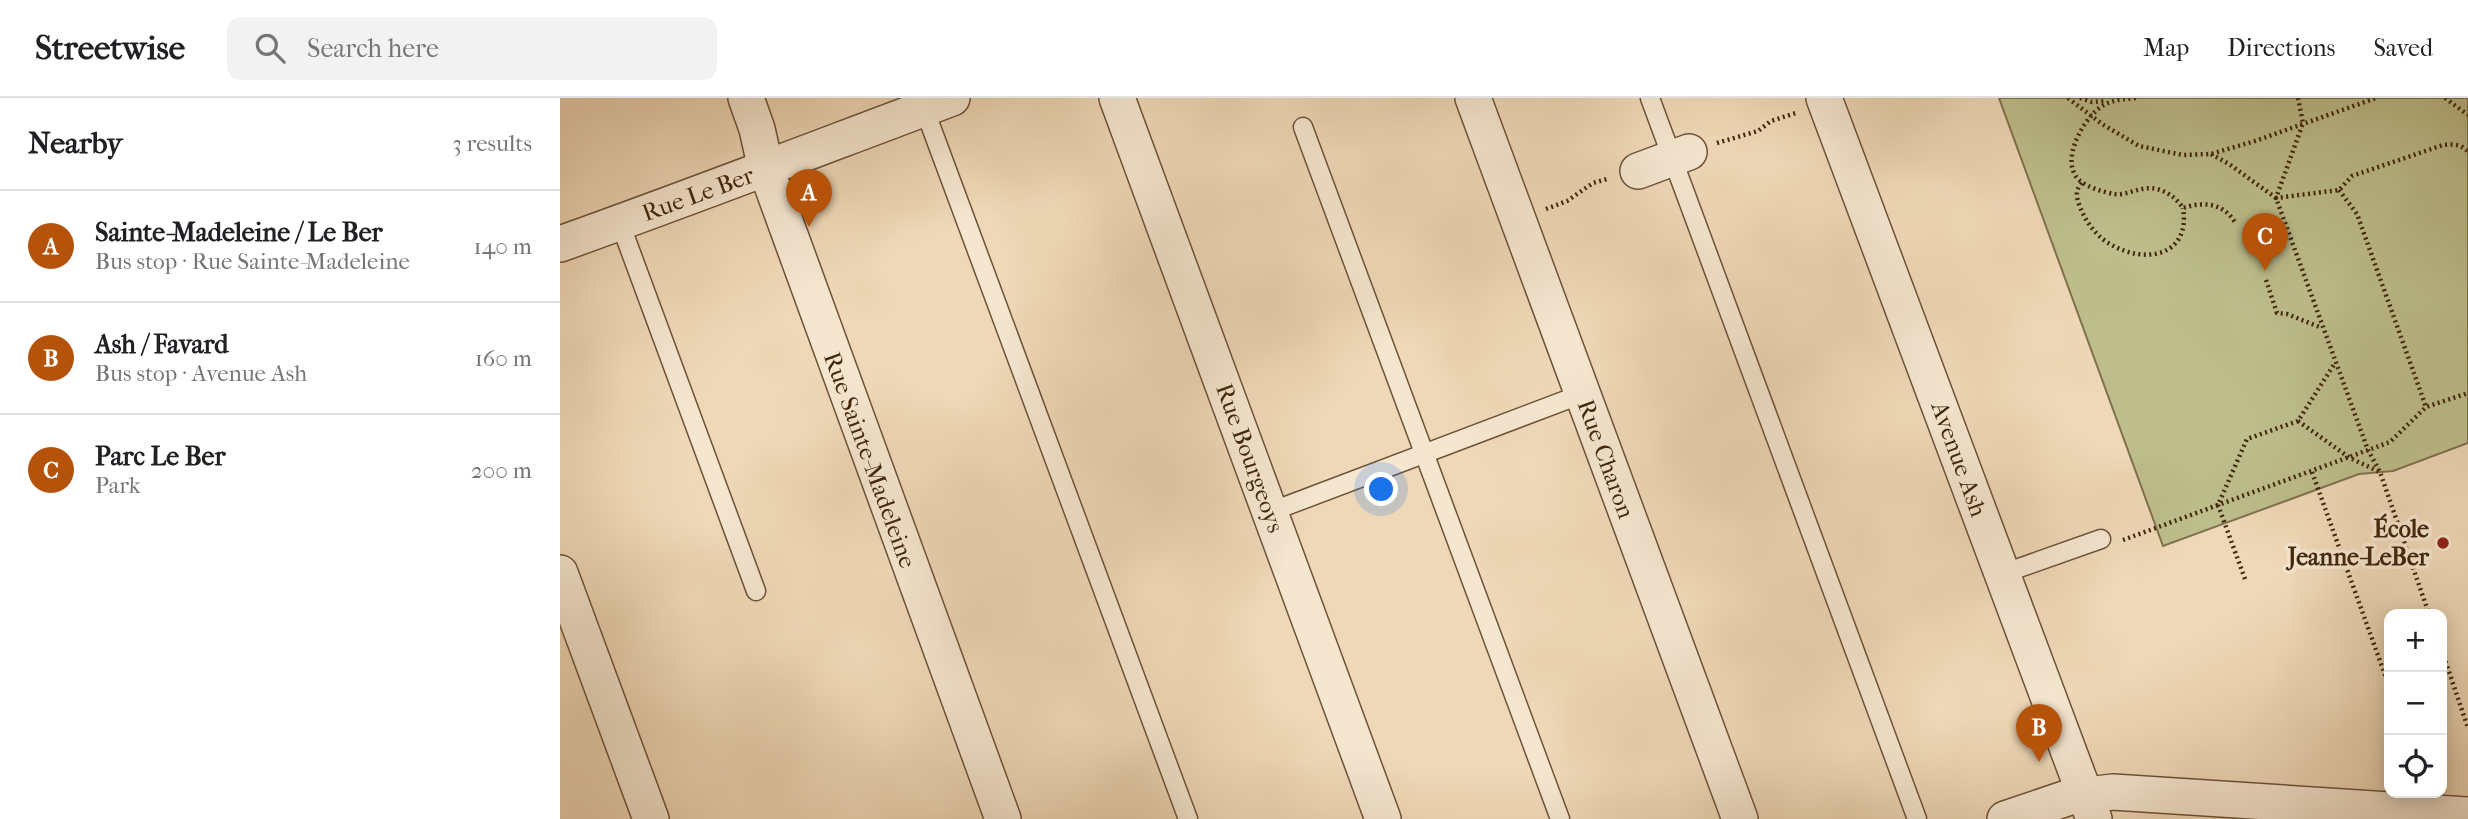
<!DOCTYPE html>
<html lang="en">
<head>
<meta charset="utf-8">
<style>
	body { margin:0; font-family:"IM FELL French Canon",serif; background:#f2f2f2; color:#202124 }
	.controls { position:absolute; right:21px; bottom:21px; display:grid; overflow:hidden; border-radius:14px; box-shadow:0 4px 18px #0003 }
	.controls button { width:63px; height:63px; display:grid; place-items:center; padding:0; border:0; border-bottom:2px solid #e0e0e0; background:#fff; color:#202124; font:35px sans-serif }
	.you { position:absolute; left:822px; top:392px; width:24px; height:24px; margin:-18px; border:5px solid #fff; border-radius:50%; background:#1a73e8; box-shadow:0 0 0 10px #1a73e833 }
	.badge { display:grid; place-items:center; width:46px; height:46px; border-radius:50%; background:#b45309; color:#fff; font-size:23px; font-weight:700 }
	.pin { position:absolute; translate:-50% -58px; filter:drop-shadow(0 2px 4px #0008) }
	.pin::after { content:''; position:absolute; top:37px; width:24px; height:21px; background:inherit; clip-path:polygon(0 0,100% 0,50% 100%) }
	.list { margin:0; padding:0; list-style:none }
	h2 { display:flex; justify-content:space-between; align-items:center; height:91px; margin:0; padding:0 28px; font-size:30px }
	h2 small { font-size:23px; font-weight:400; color:#757577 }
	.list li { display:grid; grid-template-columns:46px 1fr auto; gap:21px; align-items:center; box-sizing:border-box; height:112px; padding:0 28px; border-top:2px solid #e0e0e0 }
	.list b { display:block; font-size:26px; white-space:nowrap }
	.list p { margin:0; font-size:23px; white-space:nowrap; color:#757577 }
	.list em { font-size:23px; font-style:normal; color:#757577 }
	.icon { flex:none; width:38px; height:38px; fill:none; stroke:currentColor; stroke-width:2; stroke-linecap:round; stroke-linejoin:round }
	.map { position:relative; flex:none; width:1908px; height:721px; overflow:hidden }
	header { display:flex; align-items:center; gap:42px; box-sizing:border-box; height:98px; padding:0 35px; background:#fff; border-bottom:2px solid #e0e0e0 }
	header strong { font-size:33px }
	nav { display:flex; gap:38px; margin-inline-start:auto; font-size:24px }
	.search { width:490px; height:63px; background:#f2f2f2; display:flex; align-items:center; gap:18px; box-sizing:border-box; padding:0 24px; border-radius:14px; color:#757577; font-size:26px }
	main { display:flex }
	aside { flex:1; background:#fff }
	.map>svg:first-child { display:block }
	.green { fill:#bdbe8c; stroke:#80724c; stroke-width:2 }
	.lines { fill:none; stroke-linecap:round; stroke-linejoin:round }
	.lane-casing { stroke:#6d5337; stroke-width:21 }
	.street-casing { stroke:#6d5337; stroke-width:38 }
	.path { stroke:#42270c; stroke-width:4.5; stroke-dasharray:2 3.5; stroke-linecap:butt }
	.lane { stroke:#f5e6d0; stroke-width:18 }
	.street { stroke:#f5e6d0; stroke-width:35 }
	.poi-dot { fill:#8f2418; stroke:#f5e6d0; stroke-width:2.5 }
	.labels { text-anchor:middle; stroke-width:7; stroke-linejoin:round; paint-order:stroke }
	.street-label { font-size:24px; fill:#42270c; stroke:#f5e6d0 }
	.poi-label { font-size:24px; font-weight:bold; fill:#42270c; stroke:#f5e6d0; text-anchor:end }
</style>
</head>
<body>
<header>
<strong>Streetwise</strong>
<div class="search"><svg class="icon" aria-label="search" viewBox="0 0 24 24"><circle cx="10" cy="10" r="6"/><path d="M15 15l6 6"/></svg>Search here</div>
<nav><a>Map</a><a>Directions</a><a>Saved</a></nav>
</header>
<main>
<aside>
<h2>Nearby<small>3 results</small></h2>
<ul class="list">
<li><span class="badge">A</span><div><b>Sainte-Madeleine / Le Ber</b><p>Bus stop · Rue Sainte-Madeleine</p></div><em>140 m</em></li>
<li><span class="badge">B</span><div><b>Ash / Favard</b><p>Bus stop · Avenue Ash</p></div><em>160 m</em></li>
<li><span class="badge">C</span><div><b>Parc Le Ber</b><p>Park</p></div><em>200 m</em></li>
</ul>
</aside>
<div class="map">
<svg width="1908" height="721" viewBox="0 0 1908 721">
	<rect width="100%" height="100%" fill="#efd8b7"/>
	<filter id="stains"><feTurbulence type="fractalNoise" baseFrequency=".00286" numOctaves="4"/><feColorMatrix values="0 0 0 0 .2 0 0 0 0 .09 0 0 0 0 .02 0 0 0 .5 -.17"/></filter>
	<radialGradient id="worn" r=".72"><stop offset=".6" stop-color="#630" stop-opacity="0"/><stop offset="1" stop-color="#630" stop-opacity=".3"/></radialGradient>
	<path class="green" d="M1439 0H1908V345L1833 373 1799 376 1603 448Z"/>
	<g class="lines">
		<g class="lane-casing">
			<g id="lane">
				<path d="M1090 0 1357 721"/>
				<path d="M364 10 628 721"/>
				<path d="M743 29 1000 721"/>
				<path d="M60 125 196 493"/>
				<path d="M710 414 1022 296"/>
				<path d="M1442 476 1541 441"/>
			</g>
		</g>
		<g class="street-casing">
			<g id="street">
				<path d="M186 0 197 31 206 71 226 126 443 721"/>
				<path d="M557 0 823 721"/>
				<path d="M913 0 1180 721"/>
				<path d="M1264 0 1534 721"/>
				<path d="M1078 73 1129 54"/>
				<path d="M0 146C132 99 261 49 392 0"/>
				<path d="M0 475 91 721"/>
				<path d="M1445 721 1510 699 1553 694 1908 717"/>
			</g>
		</g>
		<g class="path">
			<path d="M1508 0 1542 26 1579 48 1623 57 1651 56 1695 43 1816 0"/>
			<path d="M1520 0 1532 4 1545 3"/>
			<path d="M1576 0C1557 2 1545 2 1532 17 1519 31 1502 64 1518 81 1526 89 1543 94 1554 96 1568 98 1581 87 1597 91 1608 94 1616 100 1623 110 1644 103 1664 105 1676 126"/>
			<path d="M1738 0 1743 25 1716 100 1779 92 1792 78 1883 47C1892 46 1902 46 1908 54"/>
			<path d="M1885 0 1908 17"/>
			<path d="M1157 45 1198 33 1211 23 1236 15"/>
			<path d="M1651 56 1669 66 1716 100 1808 352 1820 374 1869 516"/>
			<path d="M1522 85C1515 92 1516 99 1520 109 1526 124 1536 138 1550 146 1585 167 1631 158 1623 110"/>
			<path d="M1779 92 1797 116 1866 309"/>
			<path d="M986 111 1007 103 1033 85 1047 81"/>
			<path d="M1706 182 1717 215 1727 216 1762 230"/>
			<path d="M1738 323 1790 360 1820 374"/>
			<path d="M1752 374 1829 588"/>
			<path d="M1563 442 1658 407 1687 341 1738 323 1775 265"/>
			<path d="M1685 481 1658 407 1830 344 1866 309 1908 295"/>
			<path d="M1882 553 1908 630"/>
		</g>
		<use href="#lane" class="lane"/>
		<use href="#street" class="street"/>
	</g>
	<circle class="poi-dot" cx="1883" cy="445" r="7"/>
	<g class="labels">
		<g class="street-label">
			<text transform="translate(138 96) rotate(-20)" y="8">Rue Le Ber</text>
			<text transform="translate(690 360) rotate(70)" y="8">Rue Bourgeoys</text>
			<text transform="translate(1046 361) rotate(70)" y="8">Rue Charon</text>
			<text transform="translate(1399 361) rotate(70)" y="8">Avenue Ash</text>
			<text transform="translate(310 362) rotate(70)" y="8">Rue Sainte-Madeleine</text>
		</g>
		<g class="poi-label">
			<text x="1869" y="439">École<tspan x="1869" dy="28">Jeanne-LeBer</tspan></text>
		</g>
	</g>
	<rect width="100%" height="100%" filter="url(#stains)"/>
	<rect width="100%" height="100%" fill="url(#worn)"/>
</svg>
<div class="controls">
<button>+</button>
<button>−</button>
<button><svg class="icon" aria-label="locate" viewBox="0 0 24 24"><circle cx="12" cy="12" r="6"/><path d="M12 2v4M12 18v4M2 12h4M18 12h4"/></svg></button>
</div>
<div class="you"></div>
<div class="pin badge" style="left:249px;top:129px">A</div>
<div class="pin badge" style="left:1479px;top:664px">B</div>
<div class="pin badge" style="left:1705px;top:173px">C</div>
</div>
</main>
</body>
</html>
